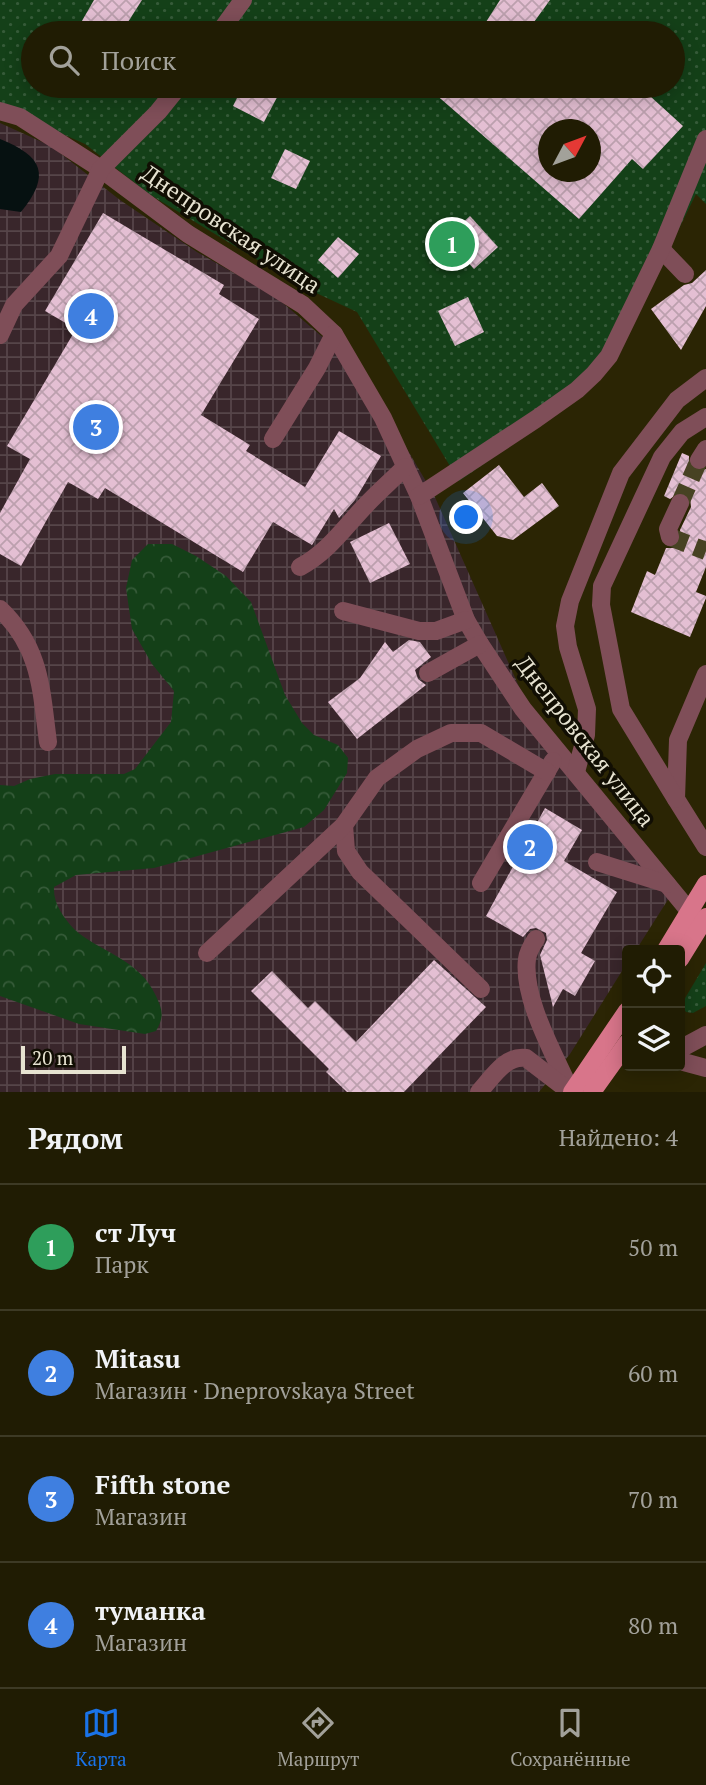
<!DOCTYPE html>
<html lang="ru">
<head>
<meta charset="utf-8">
<style>
	body { margin:0; font-family:"PT Serif",serif; background:#2d2912; color:#f1f3f6 }
	.controls { position:absolute; right:21px; bottom:21px; display:grid; overflow:hidden; border-radius:7px; box-shadow:0 4px 18px #0003 }
	.controls button { width:63px; height:63px; display:grid; place-items:center; padding:0; border:0; border-bottom:2px solid #3d3a25; background:#201c03; color:#f1f3f6; font:35px sans-serif }
	.compass { position:absolute; left:538px; top:119px; width:63px; height:63px; border-radius:50%; background:#201c03; box-shadow:0 4px 18px #0003; rotate:49deg }
	.scale { position:absolute; left:21px; bottom:18px; width:105px; box-sizing:border-box; padding-left:7px; border:4px solid #e7e3d1; border-top:0; font-size:19px; line-height:24px; white-space:nowrap; color:#e7e3d1; -webkit-text-stroke:5px #110e03; paint-order:stroke }
	.you { position:absolute; left:467px; top:518px; width:24px; height:24px; margin:-18px; border:5px solid #fff; border-radius:50%; background:#1a73e8; box-shadow:0 0 0 10px #1a73e833 }
	.badge { display:grid; place-items:center; width:46px; height:46px; border-radius:50%; background:#1a73e8; color:#fff; font-size:23px; font-weight:700 }
	.pin { position:absolute; translate:-50% -50%; border:4px solid #fff; box-shadow:0 2px 7px #0006 }
	.list { margin:0; padding:0; list-style:none }
	h2 { display:flex; justify-content:space-between; align-items:center; height:91px; margin:0; padding:0 28px; font-size:30px }
	h2 small { font-size:23px; font-weight:400; color:#a2a19a }
	.list li { display:grid; grid-template-columns:46px 1fr auto; gap:21px; align-items:center; box-sizing:border-box; height:126px; padding:0 28px; border-top:2px solid #3d3a25 }
	.list b { display:block; font-size:26px; white-space:nowrap }
	.list p { margin:0; font-size:23px; white-space:nowrap; color:#a2a19a }
	.list em { font-size:23px; font-style:normal; color:#a2a19a }
	.icon { flex:none; width:38px; height:38px; fill:none; stroke:currentColor; stroke-width:2; stroke-linecap:round; stroke-linejoin:round }
	.map { position:relative; flex:none; width:706px; height:1092px; overflow:hidden }
	.search { position:absolute; background:#201c03; box-shadow:0 4px 18px #0003; left:21px; right:21px; top:21px; height:77px; display:flex; align-items:center; gap:18px; box-sizing:border-box; padding:0 24px; border-radius:38px; color:#a2a19a; font-size:26px }
	.sheet { height:595px; background:#201c03 }
	nav { display:flex; justify-content:space-around; align-items:center; box-sizing:border-box; height:98px; border-top:2px solid #3d3a25; background:#201c03; font-size:19px; color:#a2a19a }
	nav a { display:grid; justify-items:center; gap:4px }
	nav .on { color:#1a73e8 }
	.map>svg:first-child { display:block }
	.industrial { fill:url(#industrial-grid) }
	.grass { fill:url(#grass-dots); fill-rule:evenodd }
	.forest { fill:url(#forest-crowns) }
	.water { fill:#061111 }
	.building { fill:url(#building-cross-hatch); fill-rule:evenodd }
	.lines { fill:none; stroke-linecap:round; stroke-linejoin:round }
	.minor-tunnel { stroke:#474223; stroke-width:18; stroke-dasharray:18 9; stroke-linecap:butt }
	.minor { stroke:#7f4e58; stroke-width:18 }
	.major { stroke:#d8758a; stroke-width:18 }
	.labels { text-anchor:middle; stroke-width:7; stroke-linejoin:round; paint-order:stroke }
	.street-label { font-size:23px; fill:#e7e3d1; stroke:#110e03 }
</style>
</head>
<body>
<div class="map">
<svg width="706" height="1092" viewBox="0 0 706 1092">
	<defs>
		<pattern id="industrial-grid" width="8" height="8" patternUnits="userSpaceOnUse" patternTransform="scale(1.75)"><rect width="8" height="8" fill="#39262b"/><path d="M0 4h8M4 0v8" fill="none" stroke="#564549"/></pattern>
		<pattern id="grass-dots" width="8" height="8" patternUnits="userSpaceOnUse" patternTransform="scale(1.75)"><rect width="8" height="8" fill="#144018"/><path d="M2 2h.1M6 6h.1" fill="none" stroke="#365b39" stroke-width="1.8" stroke-linecap="round"/></pattern>
		<pattern id="forest-crowns" width="20" height="18" patternUnits="userSpaceOnUse" patternTransform="scale(1.75)"><rect width="20" height="18" fill="#144018"/><path d="M2 6a3 3 0 1 1 6 0M12 15a3 3 0 1 1 6 0" fill="none" stroke="#365b39"/></pattern>
		<pattern id="building-cross-hatch" width="8" height="8" patternUnits="userSpaceOnUse" patternTransform="scale(1.75)"><rect width="8" height="8" fill="#e4bfd3"/><path d="M0 0l8 8M0 8l8-8" fill="none" stroke="#bca0ae"/></pattern>
	</defs>
	<rect width="100%" height="100%" fill="#2b2504"/>
	<path class="industrial" d="M0 123 51 146 120 200 197 252 276 297 326 340 370 386 434 495 525 700 676 887 636 950H627V963L570 1054 539 1092H0Z"/>
	<g class="grass">
		<path d="M0 0H706V204L696 194 615 359 584 395 459 481 357 312 299 285 149 194 85 144 0 106ZM33 33H673V86H33ZM548 130H590V172H548Z"/>
		<path d="M706 963V1006L693 1013 686 1012 681 1005Z"/>
	</g>
	<path class="forest" d="M148 544H172L196 556 226 576 251 602 285 695 302 723 314 735 338 745 348 758 347 773 324 810 304 827 154 868 76 875 54 887C53 903 63 917 74 929 99 952 140 959 156 996 163 1011 164 1017 156 1031L145 1034 79 1024 0 996V785L14 786 30 779 55 774H124L135 769 171 722 174 691 152 664 132 629 126 588 132 560Z"/>
	<path class="water" d="M0 139C43 156 51 175 21 212L0 209Z"/>
	<g class="building">
		<path d="M94 0H142L121 33H75Z"/>
		<path d="M500 0H550L526 33H479Z"/>
		<path d="M243 86H283L264 122 233 106Z"/>
		<path d="M426 86H639L683 126 643 169 632 159 579 219ZM549 130H591V172H549Z"/>
		<path d="M285 149 310 161 296 189 271 178Z"/>
		<path d="M103 213 224 285 219 294 259 319 201 415 250 445 246 451 305 487 339 431 381 456 355 500 339 518 334 509 312 545 273 522 243 572 105 488 98 499 68 482 21 566 0 554V513L30 459 7 446 76 329 45 311Z"/>
		<path d="M470 216 498 247 474 269 446 238Z"/>
		<path d="M338 237 359 254 338 278 318 260Z"/>
		<path d="M706 270V306L681 350 651 309 684 285 692 283Z"/>
		<path d="M468 297 484 332 455 346 438 311Z"/>
		<path d="M682 453 689 456V465L692 469 699 471 706 469V567L696 592 706 596V598L690 637 631 612 647 571 655 575 666 548H673L681 541 680 530 691 507 690 497 680 492 670 499 664 496Z"/>
		<path d="M499 465 524 497 542 483 559 506 513 540 497 536 463 493Z"/>
		<path d="M389 523 410 564 370 583 350 542Z"/>
		<path d="M409 640 420 642 431 657 415 670 418 679 426 685 357 739 328 702 360 678 385 642 393 652Z"/>
		<path d="M545 808 582 830 564 861 617 892 581 953 595 961 575 996 563 989 553 1007 540 955 547 940 546 933 536 928 530 929 523 937 486 916Z"/>
		<path d="M434 960 486 1007 404 1092H347L326 1072 329 1069 251 991 272 971 308 1008 315 1001 356 1042Z"/>
	</g>
	<g class="lines">
		<g class="minor-tunnel">
			<path d="M680 503 699 460"/>
			<path d="M670 537 706 551"/>
		</g>
		<g class="minor">
			<path d="M219 33 243 0"/>
			<path d="M0 111 20 117 101 169 188 234 303 305 334 334 383 418 419 496 466 620 480 644 523 709 690 912 699 919"/>
			<path d="M661 249 685 274"/>
			<path d="M0 335 14 305 59 256 101 169 158 112 179 86"/>
			<path d="M273 439 317 368 334 334"/>
			<path d="M699 460 706 449"/>
			<path d="M419 496 536 419 577 390 594 374 609 356 661 249 706 139"/>
			<path d="M670 537 668 529 680 503"/>
			<path d="M300 567C328 552 344 528 365 506 378 492 392 480 405 467"/>
			<path d="M0 609C41 648 41 689 48 742"/>
			<path d="M343 611 419 631H436L466 620"/>
			<path d="M428 673 480 644"/>
			<path d="M706 674 678 740 676 799 706 847"/>
			<path d="M576 772 586 735 587 709 568 647 565 626 570 601 621 473 677 400 706 378"/>
			<path d="M676 799 621 709 601 605 602 586 662 457 682 432 706 417"/>
			<path d="M344 825 346 851 360 872 481 989"/>
			<path d="M597 862 667 884"/>
			<path d="M481 883 553 761"/>
			<path d="M536 939C532 945 528 951 527 959 522 999 555 1055 571 1092"/>
			<path d="M207 953 344 825 377 778 417 749 451 733H481L547 772"/>
			<path d="M680 1049 706 1035"/>
			<path d="M680 1061 706 1068"/>
			<path d="M479 1092C492 1078 505 1055 526 1058L569 1091"/>
		</g>
		<g class="major">
			<path d="M666 950 706 884"/>
			<path d="M680 959 706 917"/>
			<path d="M572 1092 627 1011"/>
			<path d="M592 1092 627 1043"/>
		</g>
	</g>
	<g class="labels">
		<g class="street-label">
			<text transform="translate(231 229) rotate(34)" y="8">Днепровская улица</text>
			<text transform="translate(585 741) rotate(52)" y="8">Днепровская улица</text>
		</g>
	</g>
</svg>
<div class="controls">
<button><svg class="icon" aria-label="locate" viewBox="0 0 24 24"><circle cx="12" cy="12" r="6"/><path d="M12 2v4M12 18v4M2 12h4M18 12h4"/></svg></button>
<button><svg class="icon" aria-label="layers" viewBox="0 0 24 24"><path d="M12 4l9 5-9 5-9-5zM3 14l9 5 9-5"/></svg></button>
</div>
<svg class="compass" viewBox="-18 -18 36 36"><path d="M0-13l5 13h-10z" fill="#e53935"/><path d="M0 13l5-13h-10z" fill="#a2a19a"/></svg>
<div class="scale">20 m</div>
<div class="you"></div>
<div class="pin badge" style="left:452px;top:244px;background:#2e9e5b">1</div>
<div class="pin badge" style="left:530px;top:847px;background:#3f7fe0">2</div>
<div class="pin badge" style="left:96px;top:427px;background:#3f7fe0">3</div>
<div class="pin badge" style="left:91px;top:316px;background:#3f7fe0">4</div>
<div class="search"><svg class="icon" aria-label="search" viewBox="0 0 24 24"><circle cx="10" cy="10" r="6"/><path d="M15 15l6 6"/></svg>Поиск</div>
</div>
<section class="sheet">
<h2>Рядом<small>Найдено: 4</small></h2>
<ul class="list">
<li><span class="badge" style="background:#2e9e5b">1</span><div><b>ст Луч</b><p>Парк</p></div><em>50 m</em></li>
<li><span class="badge" style="background:#3f7fe0">2</span><div><b>Mitasu</b><p>Магазин · Dneprovskaya Street</p></div><em>60 m</em></li>
<li><span class="badge" style="background:#3f7fe0">3</span><div><b>Fifth stone</b><p>Магазин</p></div><em>70 m</em></li>
<li><span class="badge" style="background:#3f7fe0">4</span><div><b>туманка</b><p>Магазин</p></div><em>80 m</em></li>
</ul>
</section>
<nav>
<a class="on"><svg class="icon" aria-label="map" viewBox="0 0 24 24"><path d="M3 6l6-2 6 2 6-2v14l-6 2-6-2-6 2zM9 4v14M15 6v14"/></svg>Карта</a>
<a><svg class="icon" aria-label="directions" viewBox="0 0 24 24"><path d="M12 3l9 9-9 9-9-9zM9 14v-3h6M13 9l2 2-2 2"/></svg>Маршрут</a>
<a><svg class="icon" aria-label="saved" viewBox="0 0 24 24"><path d="M7 4h10v16l-5-4-5 4z"/></svg>Сохранённые</a>
</nav>
</body>
</html>
